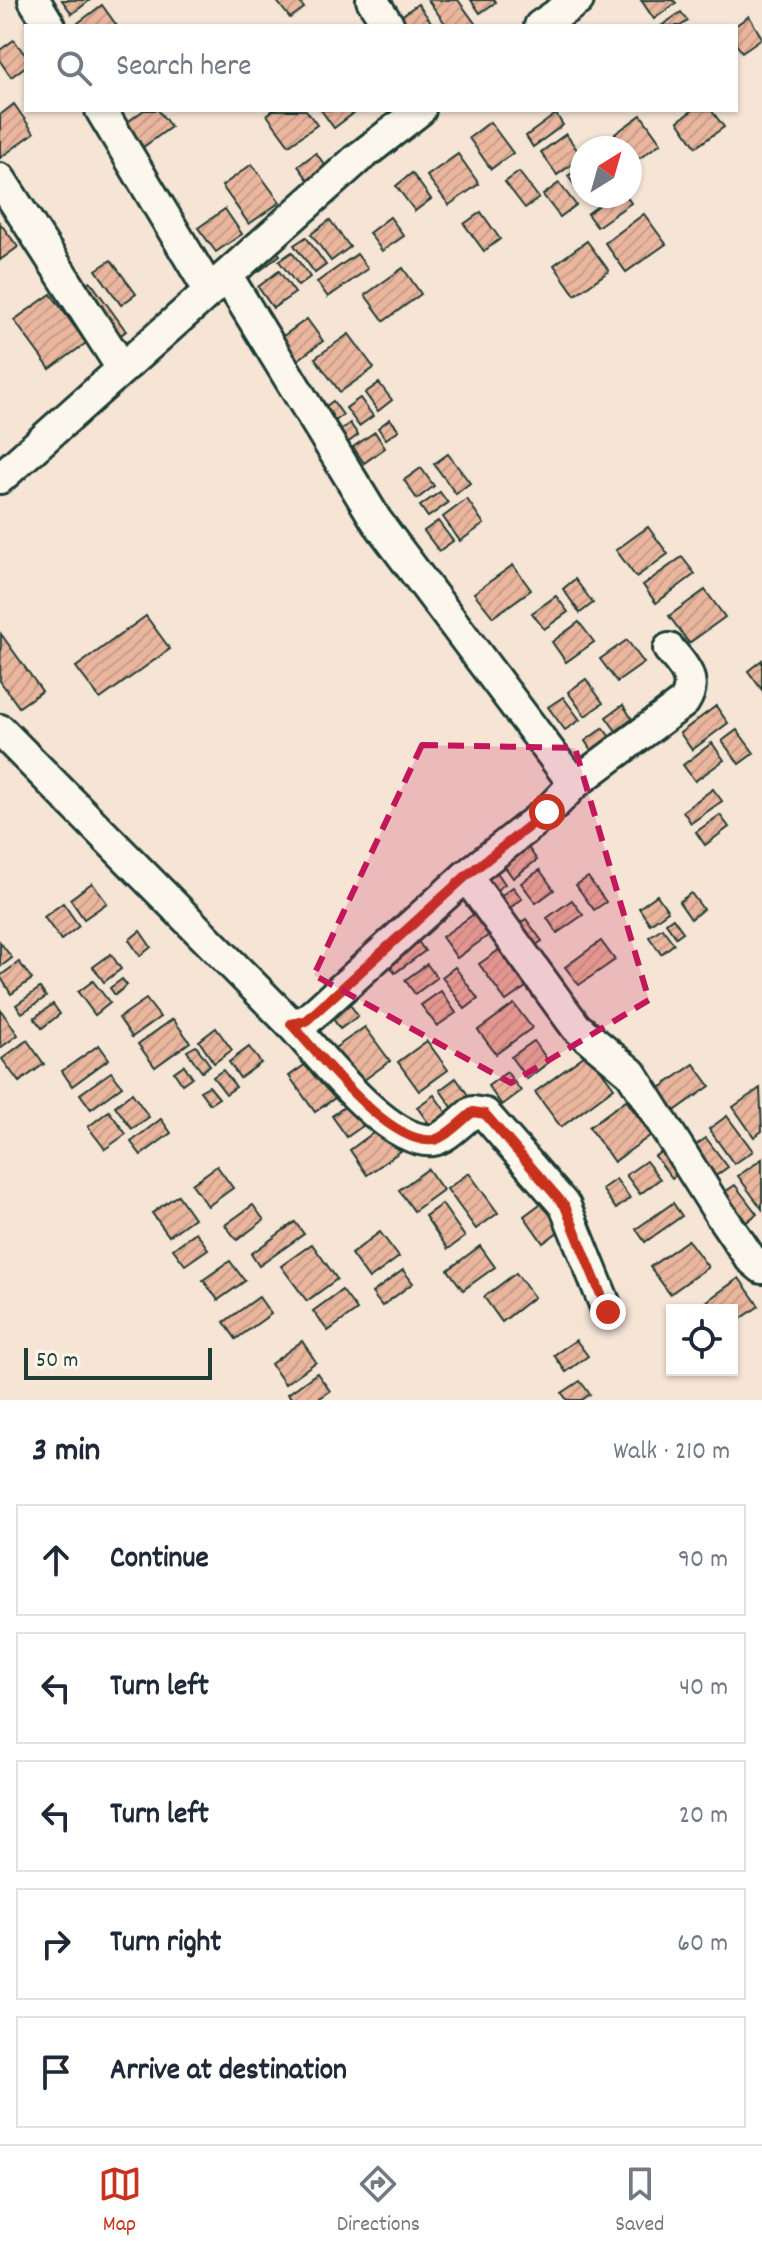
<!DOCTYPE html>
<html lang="en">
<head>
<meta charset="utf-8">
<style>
	body { margin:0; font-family:Dekko,sans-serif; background:#f6f6f7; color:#1f2937 }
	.controls { position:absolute; right:24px; bottom:24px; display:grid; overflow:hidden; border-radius:0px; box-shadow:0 2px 6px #0004 }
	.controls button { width:72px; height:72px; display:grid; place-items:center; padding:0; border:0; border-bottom:2px solid #e0e1e3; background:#fff; color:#1f2937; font:40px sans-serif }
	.compass { position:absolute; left:570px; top:136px; width:72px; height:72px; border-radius:50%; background:#fff; box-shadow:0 2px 6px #0004; rotate:37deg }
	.scale { position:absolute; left:24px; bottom:20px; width:188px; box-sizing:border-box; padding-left:8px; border:4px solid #1f3d34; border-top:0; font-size:22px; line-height:28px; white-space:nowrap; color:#1f3d34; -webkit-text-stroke:6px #fbf7ec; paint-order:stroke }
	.stop { position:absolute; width:24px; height:24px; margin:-18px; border:6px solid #c8321e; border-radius:50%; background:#fff }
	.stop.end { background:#c8321e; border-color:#fff; box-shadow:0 2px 8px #0008 }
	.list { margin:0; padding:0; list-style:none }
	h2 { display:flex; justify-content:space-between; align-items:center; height:104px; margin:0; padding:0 32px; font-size:34px }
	h2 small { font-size:26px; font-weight:400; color:#747a83 }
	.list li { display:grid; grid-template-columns:52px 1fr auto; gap:24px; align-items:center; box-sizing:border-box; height:112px; margin:0 16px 16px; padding:0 16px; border:2px solid #e0e1e3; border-radius:0px }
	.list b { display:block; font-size:30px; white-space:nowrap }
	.list em { font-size:26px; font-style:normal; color:#747a83 }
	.icon { flex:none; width:44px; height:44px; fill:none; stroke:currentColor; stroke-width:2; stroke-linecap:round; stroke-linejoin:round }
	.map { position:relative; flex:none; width:762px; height:1400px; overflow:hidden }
	.search { position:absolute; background:#fff; box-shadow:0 2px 6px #0004; left:24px; right:24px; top:24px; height:88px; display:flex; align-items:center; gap:20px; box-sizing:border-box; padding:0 28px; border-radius:0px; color:#747a83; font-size:30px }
	.sheet { height:744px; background:#fff }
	nav { display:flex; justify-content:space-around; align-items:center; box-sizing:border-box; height:112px; border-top:2px solid #e0e1e3; background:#fff; font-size:22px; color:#747a83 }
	nav a { display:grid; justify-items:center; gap:4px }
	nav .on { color:#c8321e }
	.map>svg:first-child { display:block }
	.building { fill:url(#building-hatch); stroke:#1f3d34; stroke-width:2 }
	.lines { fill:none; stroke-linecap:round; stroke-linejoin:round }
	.minor-casing { stroke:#1f3d34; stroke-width:36 }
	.minor { stroke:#fbf7ec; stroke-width:30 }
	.route { stroke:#c8321e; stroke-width:10 }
	.marked { fill:#c2185b; fill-opacity:0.2; stroke:#c2185b; stroke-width:6; stroke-dasharray:16 10; stroke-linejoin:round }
</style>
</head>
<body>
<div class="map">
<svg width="762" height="1400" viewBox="0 0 762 1400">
	<defs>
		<pattern id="building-hatch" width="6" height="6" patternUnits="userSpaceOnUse" patternTransform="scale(2)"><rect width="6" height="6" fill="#ebb69e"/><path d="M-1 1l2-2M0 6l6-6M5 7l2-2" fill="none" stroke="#c99d89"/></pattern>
	</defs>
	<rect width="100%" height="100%" fill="#f6e4d5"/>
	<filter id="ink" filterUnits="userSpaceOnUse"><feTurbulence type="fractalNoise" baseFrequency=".0125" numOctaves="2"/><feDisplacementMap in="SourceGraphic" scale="16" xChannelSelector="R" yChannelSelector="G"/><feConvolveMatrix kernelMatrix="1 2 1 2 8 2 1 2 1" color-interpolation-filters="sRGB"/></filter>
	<g filter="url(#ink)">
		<g class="building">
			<path d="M62 0H90L72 14Z"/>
			<path d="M276 0H298L304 8 290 18Z"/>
			<path d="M428 0H458L477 26H447Z"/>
			<path d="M471 0H494L496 2 480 13Z"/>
			<path d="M641 0H673L676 3 654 19Z"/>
			<path d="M418 4 434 26H397L394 21Z"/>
			<path d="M102 5 117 26H74Z"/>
			<path d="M681 12 688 21 680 26H661Z"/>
			<path d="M749 16 762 38 742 52 736 44 735 26Z"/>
			<path d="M14 40 26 56V66L11 77 0 61V50Z"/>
			<path d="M14 104 34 133 0 158V115Z"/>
			<path d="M144 110H158L171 127 139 150 122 126Z"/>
			<path d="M273 110H306L317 125 289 145 267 115Z"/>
			<path d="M321 110H358L334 128Z"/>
			<path d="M693 110H711L724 127 696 147 678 121Z"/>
			<path d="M556 114 563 125 533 147 526 136Z"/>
			<path d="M641 115 661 143 630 165V148H615L608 139Z"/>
			<path d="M490 122 513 153 491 169 469 138Z"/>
			<path d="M566 134 582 157 557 175 541 152Z"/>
			<path d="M316 153 330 172 312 185 298 166Z"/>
			<path d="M458 154 479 184 449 205 427 176Z"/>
			<path d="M252 164 280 202 249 224 222 186Z"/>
			<path d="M582 166V194H581L568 176Z"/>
			<path d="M519 172 539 198 525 208 505 182Z"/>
			<path d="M412 173 431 199 415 211 396 186Z"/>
			<path d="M559 183 576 205 560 217 543 195Z"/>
			<path d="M612 196H626L631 203 597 227 587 214Z"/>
			<path d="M225 209 242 234 216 252 198 228Z"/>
			<path d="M481 212 500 239 484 251 464 224Z"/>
			<path d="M644 214 666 244 626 272 605 243Z"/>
			<path d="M390 217 404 236 382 251 369 233Z"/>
			<path d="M330 220 350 247 331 261 311 234Z"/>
			<path d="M0 223 18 247 0 260Z"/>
			<path d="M306 237 326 265 315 273 294 245Z"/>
			<path d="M587 241 609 271 575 295 554 265Z"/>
			<path d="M271 243 280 255 258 272 248 259Z"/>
			<path d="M292 252 310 277 298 286 279 261Z"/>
			<path d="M357 254 368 269 328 297 317 282Z"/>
			<path d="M111 260 136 294 121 305 96 270Z"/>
			<path d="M403 268 421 294 384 321 365 295Z"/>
			<path d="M279 271 295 293 273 308 258 287Z"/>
			<path d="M90 281 126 331 109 344 72 294Z"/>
			<path d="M51 294 86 343 50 369 14 320Z"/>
			<path d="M307 319 323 341 295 362 279 339Z"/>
			<path d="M349 334 374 368 340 392 315 358Z"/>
			<path d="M379 383 392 400 378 411 365 393Z"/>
			<path d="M360 398 373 416 359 426 346 408Z"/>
			<path d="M333 401 343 415 331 424 321 410Z"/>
			<path d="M390 419 399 430 386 439 378 428Z"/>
			<path d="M350 423 358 435 346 444 337 433Z"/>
			<path d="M375 432 385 448 364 463 353 447Z"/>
			<path d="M448 454 470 483 456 494 434 464Z"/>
			<path d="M421 468 434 486 417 499 404 480Z"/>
			<path d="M440 492 448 503 428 517 420 506Z"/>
			<path d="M467 499 484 524 460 541 443 517Z"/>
			<path d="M438 521 453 541 439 551 424 531Z"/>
			<path d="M648 527 668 554 636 577 616 550Z"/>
			<path d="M682 557 695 574 656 603 643 585Z"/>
			<path d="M513 565 531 590 493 617 474 593Z"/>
			<path d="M575 579 593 603 580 613 563 589Z"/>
			<path d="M705 590 725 617 689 643 669 616Z"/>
			<path d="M556 596 568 612 544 629 532 613Z"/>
			<path d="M146 616 170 649 100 699 76 667Z"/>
			<path d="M579 622 594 642 566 662 552 642Z"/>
			<path d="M1 634 42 691 19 707 0 681Z"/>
			<path d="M627 640 644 663 617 682 600 659Z"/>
			<path d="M762 660V690L748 671Z"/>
			<path d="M586 679 603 703 585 716 568 692Z"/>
			<path d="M563 697 580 720 565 730 548 707Z"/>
			<path d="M623 705 632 719 616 731 606 717Z"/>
			<path d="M716 706 728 723 692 750 680 733Z"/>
			<path d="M603 728 610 737 591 750 585 741Z"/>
			<path d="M737 730 754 753 739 764 722 741Z"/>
			<path d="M712 743 724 760 695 781 683 765Z"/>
			<path d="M713 789 722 801 691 823 683 811Z"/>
			<path d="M720 815 729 827 705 845 696 832Z"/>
			<path d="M527 846 537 860 513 878 503 864Z"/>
			<path d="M494 868 505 884 494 892 482 877Z"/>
			<path d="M540 870 554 890 536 903 521 883Z"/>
			<path d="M588 877 606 902 594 910 576 885Z"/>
			<path d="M92 883 107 903 84 919 70 899Z"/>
			<path d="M513 887 522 899 510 908 501 896Z"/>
			<path d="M691 893 703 909 691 919 679 902Z"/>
			<path d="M657 895 668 911 650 924 639 908Z"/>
			<path d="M572 900 583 915 557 933 547 918Z"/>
			<path d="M63 903 79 926 61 940 44 917Z"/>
			<path d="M474 914 489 935 457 958 442 937Z"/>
			<path d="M673 918 683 932 676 937 666 923Z"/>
			<path d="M526 919 542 941 530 949 515 927Z"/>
			<path d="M662 928 674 944 661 954 649 937Z"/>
			<path d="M410 930 425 951 395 973 380 952Z"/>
			<path d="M140 931 151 947 140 956 129 940Z"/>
			<path d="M601 941 615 960 579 985 565 967Z"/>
			<path d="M0 942 12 958 0 967Z"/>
			<path d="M499 950 526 987 506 1001 479 964Z"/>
			<path d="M111 954 121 969 104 982 93 967Z"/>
			<path d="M19 962 32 979 11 994 0 976Z"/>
			<path d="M427 964 437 978 415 994 405 980Z"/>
			<path d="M455 967 478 999 465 1009 442 977Z"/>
			<path d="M122 979 127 985 115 995 110 988Z"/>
			<path d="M93 981 110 1003 95 1015 78 992Z"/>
			<path d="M40 988 46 997 22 1013 16 1005Z"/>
			<path d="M441 991 456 1013 437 1026 421 1005Z"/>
			<path d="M146 999 160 1017 132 1037 119 1018Z"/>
			<path d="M347 1000 358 1016 340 1029 329 1013Z"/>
			<path d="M53 1004 60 1014 42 1028 34 1018Z"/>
			<path d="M514 1004 532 1028 496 1054 478 1030Z"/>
			<path d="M0 1009 18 1035 0 1048Z"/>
			<path d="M173 1019 190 1042 155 1067 138 1044Z"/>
			<path d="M365 1027 390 1061 357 1085 332 1050Z"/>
			<path d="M216 1028 232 1050 214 1063 199 1041Z"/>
			<path d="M27 1040 44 1064 19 1082 2 1059Z"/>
			<path d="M427 1041 448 1070 419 1091 398 1062Z"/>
			<path d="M534 1041 549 1062 527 1079 511 1057Z"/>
			<path d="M99 1045 109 1059 72 1086 62 1071Z"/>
			<path d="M196 1046 210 1065 202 1072 187 1051Z"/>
			<path d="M249 1047 261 1063 240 1078 229 1062Z"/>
			<path d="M588 1053 614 1088 561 1127 535 1092Z"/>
			<path d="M316 1057 342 1093 315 1112 289 1076Z"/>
			<path d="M694 1064 710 1086 673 1112 657 1090Z"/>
			<path d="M184 1065 192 1077 182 1084 174 1072Z"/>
			<path d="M223 1070 236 1087 226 1094 213 1077Z"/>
			<path d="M111 1072 122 1086 91 1109 80 1094Z"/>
			<path d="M507 1072 521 1091 502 1105 488 1086Z"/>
			<path d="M456 1078 473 1102 457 1114 440 1090Z"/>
			<path d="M209 1086 219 1098 210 1104 200 1091Z"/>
			<path d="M760 1088 762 1131 754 1137 733 1107Z"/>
			<path d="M132 1093 149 1117 132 1129 115 1106Z"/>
			<path d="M434 1095 453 1122 436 1134 417 1107Z"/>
			<path d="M355 1099 371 1120 347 1137 332 1116Z"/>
			<path d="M626 1100 651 1135 614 1162 589 1127Z"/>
			<path d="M109 1111 126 1134 105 1149 88 1127Z"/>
			<path d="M727 1116 753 1151 734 1164 709 1129Z"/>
			<path d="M161 1119 171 1133 141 1155 131 1142Z"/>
			<path d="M384 1125 402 1150 367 1175 350 1150Z"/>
			<path d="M706 1138 728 1167 714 1177 693 1147Z"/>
			<path d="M672 1145 687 1168 672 1178 655 1156Z"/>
			<path d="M762 1159V1209L738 1176Z"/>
			<path d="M646 1161 660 1179 640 1194 626 1175Z"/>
			<path d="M217 1166 233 1188 208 1206 192 1184Z"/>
			<path d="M428 1169 443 1190 414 1211 399 1190Z"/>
			<path d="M469 1173 498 1213 476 1229 447 1189Z"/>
			<path d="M616 1179 630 1198 616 1209 602 1189Z"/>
			<path d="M735 1185 757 1214 745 1223 723 1193Z"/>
			<path d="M555 1193 574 1220 543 1243 524 1216Z"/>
			<path d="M178 1195 194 1218 169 1236 152 1213Z"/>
			<path d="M673 1203 682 1216 645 1242 636 1229Z"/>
			<path d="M442 1204 465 1237 448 1249 425 1216Z"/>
			<path d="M253 1205 264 1220 237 1240 225 1225Z"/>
			<path d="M295 1222 304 1234 259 1266 251 1254Z"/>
			<path d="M196 1232 208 1249 185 1265 173 1249Z"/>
			<path d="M380 1232 399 1257 369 1279 351 1254Z"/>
			<path d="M688 1240 708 1267 670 1294 650 1267Z"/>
			<path d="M312 1244 337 1279 307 1301 281 1266Z"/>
			<path d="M480 1246 495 1267 463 1290 448 1270Z"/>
			<path d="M230 1261 245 1281 218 1300 203 1280Z"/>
			<path d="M403 1270 413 1283 382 1306 372 1293Z"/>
			<path d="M516 1273 534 1297 502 1322 484 1297Z"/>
			<path d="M739 1278 759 1306 732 1325V1310H703L700 1306Z"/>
			<path d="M342 1290 357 1310 328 1331 313 1311Z"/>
			<path d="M259 1297 271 1314 236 1339 224 1322Z"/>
			<path d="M576 1340 588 1356 566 1372 554 1355Z"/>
			<path d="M302 1341 316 1362 285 1384 271 1364Z"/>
			<path d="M317 1373 330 1391 317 1400H293L288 1394Z"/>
			<path d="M580 1381 590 1394 582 1400H567L562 1393Z"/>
		</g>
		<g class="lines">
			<g class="minor-casing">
				<g id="minor">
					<path d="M34 0 50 26"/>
					<path d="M372 0 389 26"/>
					<path d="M540 26 578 0"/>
					<path d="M101 110 209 290"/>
					<path d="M0 179 122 368"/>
					<path d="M0 478 356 160 420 110"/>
					<path d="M0 730 291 1024 306 1021 466 876 547 812 574 784 376 520 227 276"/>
					<path d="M574 784 684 702C698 681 684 666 669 649"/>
					<path d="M466 876 576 1027 631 1073 720 1214 750 1258 762 1268"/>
					<path d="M291 1024C320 1055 388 1145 433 1140 446 1138 462 1120 473 1112L485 1114 565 1206 608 1312"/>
				</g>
			</g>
			<use href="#minor" class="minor"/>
		</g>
	</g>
	<g class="lines" filter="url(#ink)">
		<path class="route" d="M547 812 466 876 306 1021 291 1024C320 1055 388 1145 433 1140 446 1138 462 1120 473 1112L485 1114 565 1206 608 1312"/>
	</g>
	<path class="marked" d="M422 745 575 748 649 1000 511 1083 314 975Z"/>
</svg>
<div class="controls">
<button><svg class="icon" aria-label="locate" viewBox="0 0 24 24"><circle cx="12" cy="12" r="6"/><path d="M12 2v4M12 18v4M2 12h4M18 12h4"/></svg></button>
</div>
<svg class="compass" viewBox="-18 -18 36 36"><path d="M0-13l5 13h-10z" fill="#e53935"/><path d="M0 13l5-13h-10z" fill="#747a83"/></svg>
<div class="scale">50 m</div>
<div class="stop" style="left:547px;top:812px"></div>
<div class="stop end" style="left:608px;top:1312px"></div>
<div class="search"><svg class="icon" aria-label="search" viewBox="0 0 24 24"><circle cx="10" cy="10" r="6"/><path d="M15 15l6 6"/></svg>Search here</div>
</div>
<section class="sheet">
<h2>3 min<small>Walk · 210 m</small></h2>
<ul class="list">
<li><svg class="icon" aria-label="ahead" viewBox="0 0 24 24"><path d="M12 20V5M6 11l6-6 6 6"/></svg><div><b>Continue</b></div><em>90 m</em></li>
<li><svg class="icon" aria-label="left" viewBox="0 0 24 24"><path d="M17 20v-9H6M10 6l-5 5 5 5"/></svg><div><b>Turn left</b></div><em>40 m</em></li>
<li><svg class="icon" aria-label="left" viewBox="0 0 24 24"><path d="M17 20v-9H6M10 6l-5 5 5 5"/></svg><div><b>Turn left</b></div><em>20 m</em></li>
<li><svg class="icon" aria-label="right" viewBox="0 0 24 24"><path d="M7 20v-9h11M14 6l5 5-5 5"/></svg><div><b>Turn right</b></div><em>60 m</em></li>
<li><svg class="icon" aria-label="arrive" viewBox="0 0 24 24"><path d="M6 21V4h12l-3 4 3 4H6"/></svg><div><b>Arrive at destination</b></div></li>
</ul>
</section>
<nav>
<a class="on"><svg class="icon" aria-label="map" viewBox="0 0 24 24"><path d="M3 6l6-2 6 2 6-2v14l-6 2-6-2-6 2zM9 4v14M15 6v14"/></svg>Map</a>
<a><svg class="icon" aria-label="directions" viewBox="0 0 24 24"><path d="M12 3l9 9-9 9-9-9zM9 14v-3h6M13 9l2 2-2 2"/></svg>Directions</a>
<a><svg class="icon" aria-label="saved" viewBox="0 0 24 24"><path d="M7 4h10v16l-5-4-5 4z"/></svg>Saved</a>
</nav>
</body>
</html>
